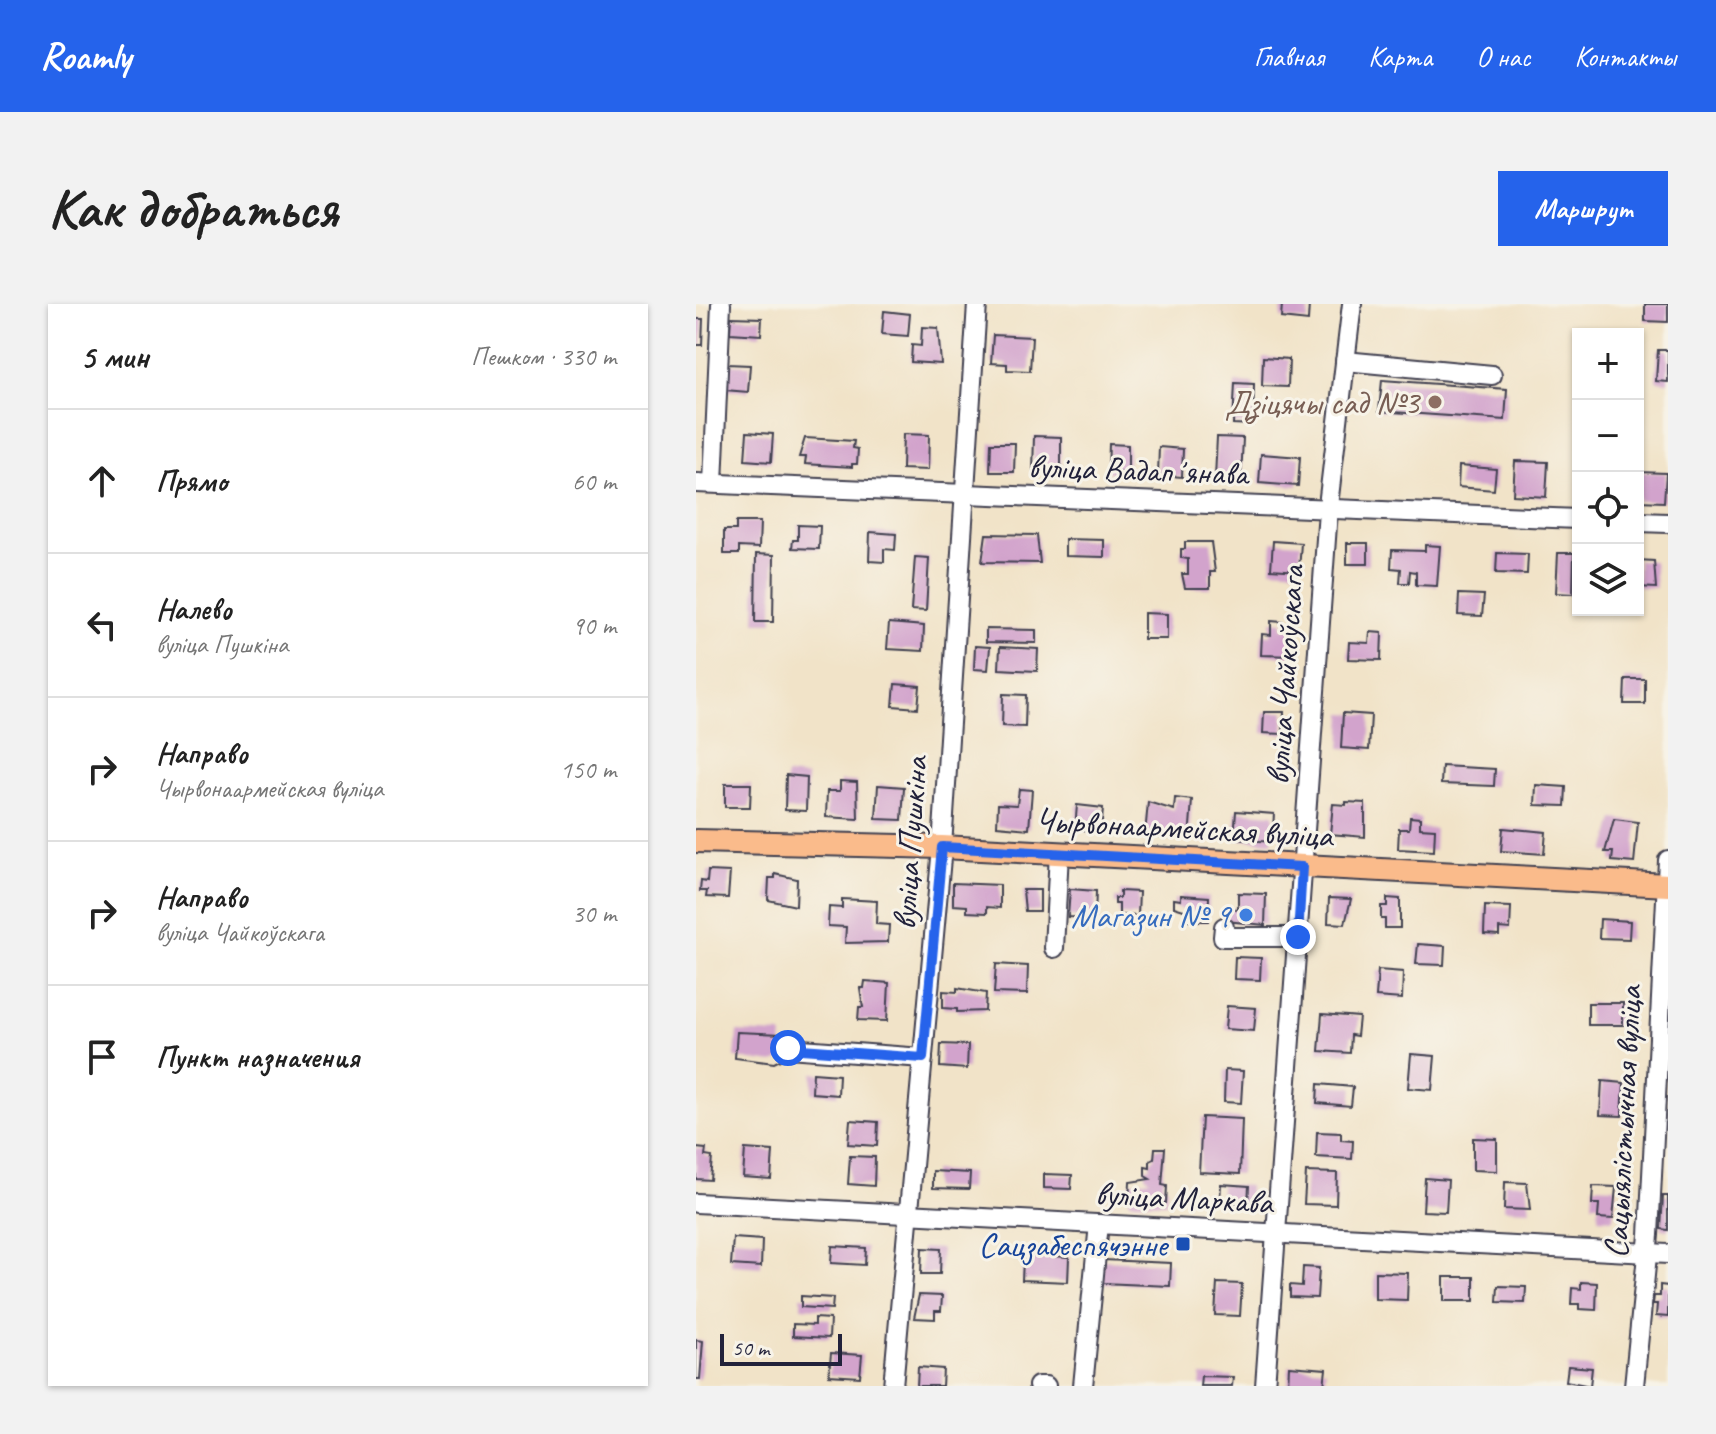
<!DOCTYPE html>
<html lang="ru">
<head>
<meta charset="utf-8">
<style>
	body { margin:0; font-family:Caveat,sans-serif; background:#f2f2f2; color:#222 }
	.controls { position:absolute; right:24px; top:24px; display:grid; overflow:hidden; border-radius:0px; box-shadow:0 2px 6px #0004 }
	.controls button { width:72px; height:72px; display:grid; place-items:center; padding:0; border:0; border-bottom:2px solid #e0e0e0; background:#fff; color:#222; font:40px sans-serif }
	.scale { position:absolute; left:24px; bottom:20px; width:122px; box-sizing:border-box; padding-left:8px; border:4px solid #22223b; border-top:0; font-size:22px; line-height:28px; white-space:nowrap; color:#22223b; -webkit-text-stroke:6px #f7f3e8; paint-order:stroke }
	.stop { position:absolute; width:24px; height:24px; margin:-18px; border:6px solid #2563eb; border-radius:50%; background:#fff }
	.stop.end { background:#2563eb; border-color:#fff; box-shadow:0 2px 8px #0008 }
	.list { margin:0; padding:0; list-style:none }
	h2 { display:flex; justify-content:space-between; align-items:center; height:104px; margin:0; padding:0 32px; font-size:34px }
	h2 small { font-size:26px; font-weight:400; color:#767676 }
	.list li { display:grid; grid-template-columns:52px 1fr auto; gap:24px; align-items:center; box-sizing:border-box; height:144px; padding:0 32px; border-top:2px solid #e0e0e0 }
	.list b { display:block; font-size:30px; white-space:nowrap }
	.list p { margin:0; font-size:26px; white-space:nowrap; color:#767676 }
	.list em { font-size:26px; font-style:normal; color:#767676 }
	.icon { flex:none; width:44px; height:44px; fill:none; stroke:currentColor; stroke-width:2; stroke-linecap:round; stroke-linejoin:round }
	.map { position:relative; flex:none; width:972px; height:1082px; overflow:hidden; border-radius:0px }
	header { display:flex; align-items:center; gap:48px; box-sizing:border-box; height:112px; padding:0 40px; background:#2563eb; color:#fff }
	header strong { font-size:38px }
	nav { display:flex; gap:44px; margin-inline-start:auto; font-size:28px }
	.intro { display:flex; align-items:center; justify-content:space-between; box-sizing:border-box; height:192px; padding:0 48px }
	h1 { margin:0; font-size:56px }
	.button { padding:20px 36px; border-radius:0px; background:#2563eb; color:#fff; font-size:28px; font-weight:700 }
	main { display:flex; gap:48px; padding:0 48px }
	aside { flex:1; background:#fff; border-radius:0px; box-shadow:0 2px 6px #0004 }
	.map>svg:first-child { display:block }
	.building { fill:#d2a3cc }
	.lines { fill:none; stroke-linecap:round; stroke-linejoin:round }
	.minor-casing { stroke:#413f50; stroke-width:22 }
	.major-casing { stroke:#413f50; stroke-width:26 }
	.minor { stroke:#fff; stroke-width:18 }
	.major { stroke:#fabb8b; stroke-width:22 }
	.route { stroke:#2563eb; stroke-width:10 }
	.education-dot { fill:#8d6e63; stroke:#f7f3e8; stroke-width:3 }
	.shop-dot { fill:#3f7fe0; stroke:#f7f3e8; stroke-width:3 }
	.transit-dot { fill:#1a4fb4; stroke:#f7f3e8; stroke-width:3 }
	.labels { text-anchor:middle; stroke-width:6; stroke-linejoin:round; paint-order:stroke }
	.education-label { font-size:34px; fill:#785e54; stroke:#f7f3e8; text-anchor:end }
	.street-label { font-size:34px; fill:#22223b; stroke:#f7f3e8 }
	.shop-label { font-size:34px; fill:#366cbe; stroke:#f7f3e8; text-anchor:end }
	.transit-label { font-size:34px; fill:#164399; stroke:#f7f3e8; text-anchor:end }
</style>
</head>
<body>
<header>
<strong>Roamly</strong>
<nav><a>Главная</a><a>Карта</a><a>О нас</a><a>Контакты</a></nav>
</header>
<div class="intro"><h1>Как добраться</h1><a class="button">Маршрут</a></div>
<main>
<aside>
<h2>5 мин<small>Пешком · 330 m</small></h2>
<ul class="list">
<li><svg class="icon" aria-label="ahead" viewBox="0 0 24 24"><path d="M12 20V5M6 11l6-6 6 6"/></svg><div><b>Прямо</b></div><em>60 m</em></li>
<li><svg class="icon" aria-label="left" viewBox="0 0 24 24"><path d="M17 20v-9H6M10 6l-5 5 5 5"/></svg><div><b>Налево</b><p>вуліца Пушкіна</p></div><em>90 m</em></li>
<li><svg class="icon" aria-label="right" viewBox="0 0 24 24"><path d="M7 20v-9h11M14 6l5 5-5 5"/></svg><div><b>Направо</b><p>Чырвонаармейская вуліца</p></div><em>150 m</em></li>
<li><svg class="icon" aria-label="right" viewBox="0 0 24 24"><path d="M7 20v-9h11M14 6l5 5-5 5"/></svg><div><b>Направо</b><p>вуліца Чайкоўскага</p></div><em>30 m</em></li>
<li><svg class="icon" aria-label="arrive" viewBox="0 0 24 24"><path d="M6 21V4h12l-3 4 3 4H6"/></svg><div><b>Пункт назначения</b></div></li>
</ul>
</aside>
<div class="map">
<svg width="972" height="1082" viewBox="0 0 972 1082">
	<rect width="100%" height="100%" fill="#f7f3e8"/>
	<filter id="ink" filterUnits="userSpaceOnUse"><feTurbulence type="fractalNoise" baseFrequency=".0125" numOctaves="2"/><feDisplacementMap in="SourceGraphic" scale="16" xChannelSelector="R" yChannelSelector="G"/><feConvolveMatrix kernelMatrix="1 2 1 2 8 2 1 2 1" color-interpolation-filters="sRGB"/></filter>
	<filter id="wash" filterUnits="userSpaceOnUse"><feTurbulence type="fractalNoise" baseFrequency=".006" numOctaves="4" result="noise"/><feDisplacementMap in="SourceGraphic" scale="32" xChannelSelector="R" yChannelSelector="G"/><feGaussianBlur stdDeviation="1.8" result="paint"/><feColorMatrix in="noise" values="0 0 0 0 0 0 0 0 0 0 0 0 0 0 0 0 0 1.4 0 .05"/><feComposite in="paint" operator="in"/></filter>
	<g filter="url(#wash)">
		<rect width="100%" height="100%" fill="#f1e3c8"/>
		<g id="blocks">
			<g class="building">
				<path d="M586 0H613L612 17 585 14Z"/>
				<path d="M949 0H972V18L949 17Z"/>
				<path d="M188 7 214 10 212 32 186 30Z"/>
				<path d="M35 13 66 14 65 31 34 29Z"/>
				<path d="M0 15H7L6 41H0Z"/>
				<path d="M226 23 242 24 245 60 215 58 216 41 225 42Z"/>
				<path d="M297 31 336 33 334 67 311 66V60L295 59Z"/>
				<path d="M962 46H972V78L960 77Z"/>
				<path d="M567 53 593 55 592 83 566 82Z"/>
				<path d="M31 60 54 61 52 88 29 86Z"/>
				<path d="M686 76 811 85 809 116 683 107Z"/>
				<path d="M539 79 558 80 557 121 537 120Z"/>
				<path d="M51 128 77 130 75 158 49 156Z"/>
				<path d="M207 130 233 131 232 166 206 165Z"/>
				<path d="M338 132 365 133V169L337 168Z"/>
				<path d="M521 133 547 134 545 175 519 174Z"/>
				<path d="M109 134 158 137 157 144 162 145 161 160H156V163L109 160 110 153H103Z"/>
				<path d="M295 139H319L318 168H294Z"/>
				<path d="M413 140 432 141V169L412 168Z"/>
				<path d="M463 143 487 145 486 173 462 171Z"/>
				<path d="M565 150 604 153 602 182 563 179Z"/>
				<path d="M819 157 852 158 850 193 817 191Z"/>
				<path d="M763 162 800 165 798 186 762 183Z"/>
				<path d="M942 168 970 169 968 198 942 197Z"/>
				<path d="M40 218H64L63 244 43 243V250H28V226H40Z"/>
				<path d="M102 221 124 222 123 245 96 244 97 236H102Z"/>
				<path d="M174 228 200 230 199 246 188 245V258L173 257Z"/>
				<path d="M290 230 341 231 344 259 286 258Z"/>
				<path d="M369 235 408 236V253L369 252Z"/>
				<path d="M577 237 605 239 603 267 575 265Z"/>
				<path d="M489 238H515L519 268H514V284H489L486 270H492V255L485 254V245H489Z"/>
				<rect x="651" y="239" width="21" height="21"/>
				<path d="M729 241 744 242 741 282 720 281V268L714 267 713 279H704L705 265 695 264 696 246 729 247Z"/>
				<path d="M801 249 832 250 831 270 800 269Z"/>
				<path d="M862 249H878L877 290 860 289Z"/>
				<path d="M60 250 78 251 77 318H59Z"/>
				<path d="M219 253 233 254 230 307 215 306Z"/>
				<path d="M942 256 958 257 960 284 942 283Z"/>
				<path d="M763 290 788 291 786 312 762 311Z"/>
				<path d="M448 309 471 310V335H448Z"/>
				<path d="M575 317 586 318V325H597V352L565 351 566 330 575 331Z"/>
				<path d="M193 319 228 322 227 347 191 345Z"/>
				<path d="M290 325 340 326V339L290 338Z"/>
				<path d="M674 328 686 329 685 356 652 355 653 338 673 339Z"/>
				<path d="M279 342 294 343 292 366 278 365Z"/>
				<path d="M304 343 342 345 341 367 303 365Z"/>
				<path d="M929 375H949V400H928Z"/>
				<path d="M199 380 224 382 222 404 197 402Z"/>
				<path d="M307 390 330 391 329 423 306 422Z"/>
				<path d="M568 408H588L587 430 567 429Z"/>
				<path d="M647 409 675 411 673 446 645 444Z"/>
				<path d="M746 462 799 465 798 482 745 480Z"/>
				<path d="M90 471 111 473 110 507 89 506Z"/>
				<path d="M144 477 161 478 162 515 130 513 131 487H144Z"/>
				<path d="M29 480H55L54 503H29Z"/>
				<path d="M182 481 208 483 206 516 180 515Z"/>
				<path d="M840 481 870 483 869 502 839 501Z"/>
				<path d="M323 485 336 486 333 525 301 522 302 500 321 501Z"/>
				<path d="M479 494 496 496 493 535 449 531 452 498 478 506Z"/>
				<path d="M650 498 669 499V533L634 530 637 500 650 501Z"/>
				<path d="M381 501 407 504 405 528 379 525Z"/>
				<path d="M540 507 578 510 576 538 538 535Z"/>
				<path d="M714 513 724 514V524L739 525 738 547 702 545 703 525H713Z"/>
				<path d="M918 515 942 518 938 559 916 557 917 548H909Z"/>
				<path d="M807 524 850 528 848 550 805 547Z"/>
				<path d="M12 567 34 568 32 594 10 593 11 587H4L5 577 11 578Z"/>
				<path d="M79 570 101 575 100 602 72 596 73 574H79Z"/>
				<path d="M257 579 304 581V604L291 603V609L271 608V602L257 601Z"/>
				<path d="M374 585 400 587 399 614 372 613Z"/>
				<path d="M327 586H344V607H329Z"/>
				<path d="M424 587 443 588 442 612 423 611V600H419V594H424Z"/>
				<path d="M542 589 570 590 569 621 530 617 531 604 542 605Z"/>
				<path d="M485 591 513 593 512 617H491V607L478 603V595L485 596Z"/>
				<path d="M633 594 655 595 649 620 632 619Z"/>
				<path d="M691 594 704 595V624H689V615H685V602H691Z"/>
				<path d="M146 595 181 597 180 620 193 621 192 638 149 639 150 623 132 622 133 603 146 604Z"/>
				<path d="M789 602 815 603 814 625 803 624V631L788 630Z"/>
				<path d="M904 615 934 617 933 635 903 634Z"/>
				<path d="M722 640 749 642 748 661 720 660Z"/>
				<path d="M539 653 565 654 564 676 538 675Z"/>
				<path d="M300 660 332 662 331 690 298 689Z"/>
				<path d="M682 666 707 668 706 695 680 693Z"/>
				<path d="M169 677 193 679 191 717 162 716 163 703H167L164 684H168Z"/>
				<path d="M261 684 290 689 289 707 261 708V705L247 704V687L261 688Z"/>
				<rect x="892" y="699" width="35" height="22"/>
				<path d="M531 702 560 704 558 727 529 725Z"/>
				<path d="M626 710 663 713 661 732 655 731 654 749 623 747Z"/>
				<path d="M41 728 86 730 84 756 78 759 39 754Z"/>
				<path d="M245 740 272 741 271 765 244 763Z"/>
				<path d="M715 750 739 752 736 786 712 784Z"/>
				<path d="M529 766 547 767 545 799 528 798Z"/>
				<path d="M117 769 143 771 142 791 116 789Z"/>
				<path d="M906 777 928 779 926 812 904 811Z"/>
				<path d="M622 780 657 783 655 802 621 799Z"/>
				<path d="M506 813 546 815 544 870 503 868Z"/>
				<path d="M154 816 182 818 181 842 152 840Z"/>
				<path d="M621 828 645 829V836L657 837 656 855 620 853Z"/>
				<path d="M777 834 801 835V867L777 866Z"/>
				<path d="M0 844 10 845 9 852 16 853 14 876 0 875Z"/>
				<path d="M459 844H469L466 881 471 882 470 899 433 898 434 878 454 875 449 872V863L454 864V857L458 855Z"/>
				<path d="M49 845 77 847 75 875 47 873Z"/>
				<path d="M154 852 179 853 178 882 152 880Z"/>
				<path d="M237 867 274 869 273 885 237 884Z"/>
				<path d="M610 868 641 869 640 901 608 900Z"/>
				<path d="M348 870 376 871 375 885 348 884Z"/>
				<path d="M729 874 752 876 750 908 727 907Z"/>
				<path d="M809 878 831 879 834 906 808 905Z"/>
				<path d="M525 880 553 882 552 900 524 899Z"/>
				<path d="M897 882 920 883 917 915 902 914 903 900H896Z"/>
				<path d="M967 892H972V926L965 925Z"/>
				<path d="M37 934 66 936 65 963 35 961Z"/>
				<path d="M136 942 170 944 169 961 135 959Z"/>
				<path d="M226 944 245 945 244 970H225Z"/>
				<path d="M334 951 373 953 372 978 326 976 327 956 333 957Z"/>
				<path d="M407 956 475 959 474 982 406 979Z"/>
				<path d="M607 963 623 964 621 994 594 993V981L606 982Z"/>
				<path d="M679 968 712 969 711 996 679 995Z"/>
				<rect x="748" y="973" width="30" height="24"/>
				<path d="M885 978 901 979 900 1006 883 1005V1000H875L876 984 885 985Z"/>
				<path d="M521 979 546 980 544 1012 519 1011Z"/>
				<path d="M964 981 972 982V1013L960 1012 961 1000H957L958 992H964Z"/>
				<path d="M802 982 830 983 829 999 801 998Z"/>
				<path d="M223 991 246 992 245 1007H239V1015L218 1014Z"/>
				<path d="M105 992 137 994 136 1005 105 1003Z"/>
				<path d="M119 1014 134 1015 133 1034 97 1032V1020L119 1021Z"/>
				<path d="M0 1036 7 1037 4 1075H0Z"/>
				<path d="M135 1049 166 1051 164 1073 133 1071Z"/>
				<path d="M593 1062 630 1065 628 1082H592Z"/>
				<path d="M872 1062 896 1064 894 1082 870 1077Z"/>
				<path d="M222 1063 247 1065 246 1082H221Z"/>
				<path d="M505 1072 537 1073 536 1082H504Z"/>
			</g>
		</g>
	</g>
	<g filter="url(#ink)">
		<use href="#blocks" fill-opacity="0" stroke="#413f50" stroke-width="2"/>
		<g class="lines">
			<g class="minor-casing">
				<g id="minor">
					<path d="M649 57 796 71"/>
					<path d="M0 179 882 215"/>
					<path d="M17 179 25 0"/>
					<path d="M942 218 972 219"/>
					<path d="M528 623 527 633H602"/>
					<path d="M358 644 363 549"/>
					<path d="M92 744 227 754"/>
					<path d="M0 899 972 950"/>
					<path d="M197 1082 246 543 281 0"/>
					<path d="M342 1082H350"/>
					<path d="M387 1082 403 920"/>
					<path d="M569 1082 633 193 656 0"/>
					<path d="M938 1082 953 931 972 556"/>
				</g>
			</g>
			<g class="major-casing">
				<path id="major" d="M0 537 246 543 972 581"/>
			</g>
			<use href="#minor" class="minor"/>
			<use href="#major" class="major"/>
		</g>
	</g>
	<g class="lines" filter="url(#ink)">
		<path class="route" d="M92 744 227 754 246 543 606 563 602 633"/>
	</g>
	<circle class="education-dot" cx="739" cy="98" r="8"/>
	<circle class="shop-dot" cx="550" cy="611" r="8"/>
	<rect class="transit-dot" x="479" y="932" width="16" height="16" rx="4"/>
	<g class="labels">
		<g class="education-label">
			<text x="723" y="110">Дзіцячы сад №3</text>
		</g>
		<g class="street-label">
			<text transform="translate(442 165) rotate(2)" y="12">вуліца Вадапʼянава</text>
			<text transform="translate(588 371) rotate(-86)" y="12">вуліца Чайкоўскага</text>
			<text transform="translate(488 523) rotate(3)" y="12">Чырвонаармейская вуліца</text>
			<text transform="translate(213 539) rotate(-86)" y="12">вуліца Пушкіна</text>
			<text transform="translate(926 818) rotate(-87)" y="12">Сацыялістычная вуліца</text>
			<text transform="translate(488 893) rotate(3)" y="12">вуліца Маркава</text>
		</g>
		<g class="shop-label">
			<text x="534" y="623">Магазин № 9</text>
		</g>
		<g class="transit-label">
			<text x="471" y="952">Сацзабеспячэнне</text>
		</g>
	</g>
</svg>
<div class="controls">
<button>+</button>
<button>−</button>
<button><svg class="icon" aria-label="locate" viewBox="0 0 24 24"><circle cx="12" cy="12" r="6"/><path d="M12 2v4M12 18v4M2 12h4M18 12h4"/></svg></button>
<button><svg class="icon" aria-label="layers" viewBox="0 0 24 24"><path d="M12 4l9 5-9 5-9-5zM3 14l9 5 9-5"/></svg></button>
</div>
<div class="scale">50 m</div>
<div class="stop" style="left:92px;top:744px"></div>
<div class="stop end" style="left:602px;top:633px"></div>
</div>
</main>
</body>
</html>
